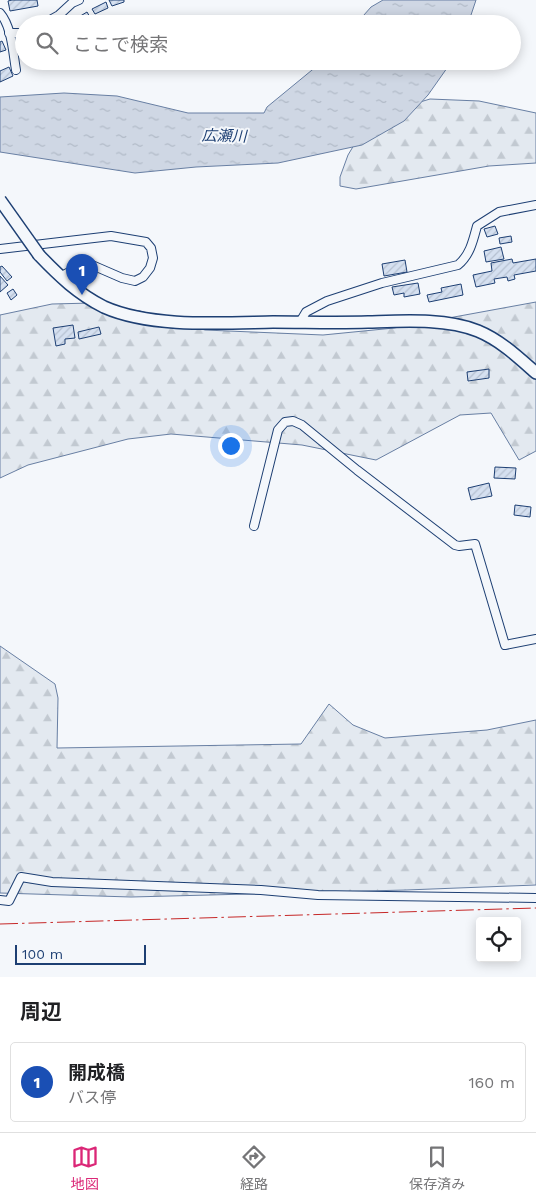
<!DOCTYPE html>
<html lang="ja">
<head>
<meta charset="utf-8">
<style>
	body { margin:0; font-family:"Work Sans","Noto Sans JP",sans-serif; background:#f6f6f6; color:#202124 }
	.controls { position:absolute; right:15px; bottom:15px; display:grid; overflow:hidden; border-radius:5px; box-shadow:0 2px 12px #0003 }
	.controls button { width:45px; height:45px; display:grid; place-items:center; padding:0; border:0; border-bottom:1px solid #e0e0e0; background:#fff; color:#202124; font:25px sans-serif }
	.scale { position:absolute; left:15px; bottom:12px; width:131px; box-sizing:border-box; padding-left:5px; border:2px solid #1d3f73; border-top:0; font-size:14px; line-height:18px; white-space:nowrap; color:#1d3f73; -webkit-text-stroke:4px #f4f7fb; paint-order:stroke }
	.you { position:absolute; left:230px; top:445px; width:18px; height:18px; margin:-12px; border:4px solid #fff; border-radius:50%; background:#1a73e8; box-shadow:0 0 0 8px #1a73e833 }
	.badge { display:grid; place-items:center; width:32px; height:32px; border-radius:50%; background:#db2777; color:#fff; font-size:16px; font-weight:700 }
	.pin { position:absolute; translate:-50% -41px; filter:drop-shadow(0 1px 2px #0008) }
	.pin::after { content:''; position:absolute; top:26px; width:18px; height:15px; background:inherit; clip-path:polygon(0 0,100% 0,50% 100%) }
	.list { margin:0; padding:0; list-style:none }
	h2 { display:flex; justify-content:space-between; align-items:center; height:65px; margin:0; padding:0 20px; font-size:21px }
	h2 small { font-size:16px; font-weight:400; color:#757577 }
	.list li { display:grid; grid-template-columns:32px 1fr auto; gap:15px; align-items:center; box-sizing:border-box; height:80px; margin:0 10px 10px; padding:0 10px; border:1px solid #e0e0e0; border-radius:5px }
	.list b { display:block; font-size:19px; white-space:nowrap }
	.list p { margin:0; font-size:16px; white-space:nowrap; color:#757577 }
	.list em { font-size:16px; font-style:normal; color:#757577 }
	.icon { flex:none; width:28px; height:28px; fill:none; stroke:currentColor; stroke-width:2; stroke-linecap:round; stroke-linejoin:round }
	.map { position:relative; flex:none; width:536px; height:977px; overflow:hidden }
	.search { position:absolute; background:#fff; box-shadow:0 2px 12px #0003; left:15px; right:15px; top:15px; height:55px; display:flex; align-items:center; gap:12px; box-sizing:border-box; padding:0 18px; border-radius:28px; color:#757577; font-size:19px }
	.sheet { height:155px; background:#fff }
	nav { display:flex; justify-content:space-around; align-items:center; box-sizing:border-box; height:70px; border-top:1px solid #e0e0e0; background:#fff; font-size:14px; color:#757577 }
	nav a { display:grid; justify-items:center; gap:2px }
	nav .on { color:#db2777 }
	.map>svg:first-child { display:block }
	.forest { fill:url(#forest-firs); stroke:#687fa3 }
	.water { fill:url(#water-ripples); stroke:#687fa3 }
	.building { fill:url(#building-hatch); stroke:#1d3f73 }
	.lines { fill:none; stroke-linecap:round; stroke-linejoin:round }
	.street-casing { stroke:#1d3f73; stroke-width:10 }
	.secondary-casing { stroke:#1d3f73; stroke-width:14 }
	.street { stroke:#f4f7fb; stroke-width:8 }
	.secondary { stroke:#f4f7fb; stroke-width:11 }
	.secondary-bridge-casing { stroke:#1d3f73; stroke-width:14; stroke-linecap:butt }
	.secondary-bridge { stroke:#f4f7fb; stroke-width:11 }
	.power { stroke:#c62828; stroke-width:1; stroke-dasharray:18 4 2.5 4; stroke-linecap:butt }
	.labels { text-anchor:middle; stroke-width:4; stroke-linejoin:round; paint-order:stroke }
	.water-label { font-size:15px; font-style:italic; fill:#1d3f73; stroke:#f4f7fb }
</style>
</head>
<body>
<div class="map">
<svg width="536" height="977" viewBox="0 0 536 977">
	<defs>
		<pattern id="forest-firs" width="22" height="20" patternUnits="userSpaceOnUse" patternTransform="scale(1.25)"><rect width="22" height="20" fill="#e3e9f0"/><path d="M5 1l3.5 6h-7zM16 11l3.5 6h-7z" fill="#c2c9d1"/></pattern>
		<pattern id="water-ripples" width="26" height="14" patternUnits="userSpaceOnUse" patternTransform="scale(1.25)"><rect width="26" height="14" fill="#cfd7e4"/><path d="M2 4q2-2 4 0t4 0M15 11q2-2 4 0t4 0" fill="none" stroke="#b1bac7"/></pattern>
		<pattern id="building-hatch" width="6" height="6" patternUnits="userSpaceOnUse" patternTransform="scale(1.25)"><rect width="6" height="6" fill="#d5e0f0"/><path d="M-1 1l2-2M0 6l6-6M5 7l2-2" fill="none" stroke="#b6c1d1"/></pattern>
	</defs>
	<rect width="100%" height="100%" fill="#f4f7fb"/>
	<g class="forest">
		<path d="M430 99 479 101 536 113V163L489 166 356 189 340 186V177L348 155 360 135 387 112Z"/>
		<path d="M536 302V451L519 460 491 413 460 415 376 460 302 445 171 434 128 439 28 465 0 478V315L52 304 92 303 106 307 140 311 205 330 323 335 394 328Z"/>
		<path d="M0 646 55 684 58 698 57 748 301 744 329 704 353 725 385 738 487 730 536 720V885L406 890 131 897 0 893Z"/>
	</g>
	<g class="water">
		<path d="M383 0H476L468 24H356L371 7Z"/>
		<path d="M323 61H452L428 95 404 121 362 145 278 163 196 167 135 173 0 152V97L64 93 117 96 188 113H264L267 107Z"/>
	</g>
	<g class="building">
		<path d="M12 0H37L38 6 10 11 8 1Z"/>
		<path d="M109 0H124V2L112 6Z"/>
		<path d="M106 2 108 8 95 14 92 9Z"/>
		<path d="M87 12 91 19 80 24 77 18Z"/>
		<path d="M2 41 6 50 0 52V42Z"/>
		<path d="M9 67 13 76 0 82V71Z"/>
		<path d="M495 226 498 234 487 237 484 229Z"/>
		<path d="M511 236 512 242 500 244 499 238Z"/>
		<path d="M501 247 504 259 486 262 484 251Z"/>
		<path d="M512 259 513 263 536 259V271L514 275 515 279 508 281 507 277 494 279 495 283 476 287 473 275 492 271 491 263Z"/>
		<path d="M405 260 407 272 384 276 382 264Z"/>
		<path d="M2 266 12 277 7 281 0 272V267Z"/>
		<path d="M0 276 8 285 0 292Z"/>
		<path d="M418 283 420 294 404 297V293L394 295 392 287Z"/>
		<path d="M461 284 463 295 429 302 427 295 442 292 441 288Z"/>
		<path d="M13 289 17 295 11 300 7 293Z"/>
		<path d="M73 325 75 338 65 339V344L56 346 53 328Z"/>
		<path d="M99 327 101 334 79 339 78 332Z"/>
		<path d="M489 369V378L468 381 467 372Z"/>
		<path d="M495 467 516 468 515 479 494 478Z"/>
		<path d="M489 483 492 496 471 500 468 488Z"/>
		<path d="M515 505 531 507 530 517 514 515Z"/>
	</g>
	<g class="lines">
		<g class="street-casing">
			<g id="street">
				<path d="M0 13C12 27 13 53 16 70"/>
				<path d="M43 24 59 15 72 3 79 0"/>
				<path d="M9 33H24"/>
				<path d="M0 249 111 236 146 242 151 248 153 258 150 268 143 277 135 281 122 278 92 265 78 267 60 277"/>
				<path d="M300 322 306 312 327 301 382 283 458 265C470 255 473 241 477 226L499 212 536 205"/>
				<path d="M254 526 278 430 285 422 293 421 302 425 357 470 455 545 459 546 475 544 505 645 536 639"/>
				<path d="M0 900 9 901 21 877 52 882 261 890 318 895 536 898"/>
			</g>
		</g>
		<g class="secondary-casing">
			<path id="secondary" d="M39 255C59 276 78 294 104 307 151 328 222 323 273 322 305 322 337 323 368 322 402 321 446 318 478 331 500 340 518 357 536 373"/>
		</g>
		<use href="#street" class="street"/>
		<use href="#secondary" class="secondary"/>
		<g class="secondary-bridge-casing">
			<path id="secondary-bridge" d="M0 200 39 255"/>
		</g>
		<use href="#secondary-bridge" class="secondary-bridge"/>
		<path class="power" d="M0 924 536 908"/>
	</g>
	<g class="labels">
		<g class="water-label">
			<text transform="translate(224 136) rotate(1)" y="5">広瀬川</text>
		</g>
	</g>
</svg>
<div class="controls">
<button><svg class="icon" aria-label="locate" viewBox="0 0 24 24"><circle cx="12" cy="12" r="6"/><path d="M12 2v4M12 18v4M2 12h4M18 12h4"/></svg></button>
</div>
<div class="scale">100 m</div>
<div class="you"></div>
<div class="pin badge" style="left:82px;top:295px;background:#1a4fb4">1</div>
<div class="search"><svg class="icon" aria-label="search" viewBox="0 0 24 24"><circle cx="10" cy="10" r="6"/><path d="M15 15l6 6"/></svg>ここで検索</div>
</div>
<section class="sheet">
<h2>周辺<small></small></h2>
<ul class="list">
<li><span class="badge" style="background:#1a4fb4">1</span><div><b>開成橋</b><p>バス停</p></div><em>160 m</em></li>
</ul>
</section>
<nav>
<a class="on"><svg class="icon" aria-label="map" viewBox="0 0 24 24"><path d="M3 6l6-2 6 2 6-2v14l-6 2-6-2-6 2zM9 4v14M15 6v14"/></svg>地図</a>
<a><svg class="icon" aria-label="directions" viewBox="0 0 24 24"><path d="M12 3l9 9-9 9-9-9zM9 14v-3h6M13 9l2 2-2 2"/></svg>経路</a>
<a><svg class="icon" aria-label="saved" viewBox="0 0 24 24"><path d="M7 4h10v16l-5-4-5 4z"/></svg>保存済み</a>
</nav>
</body>
</html>
